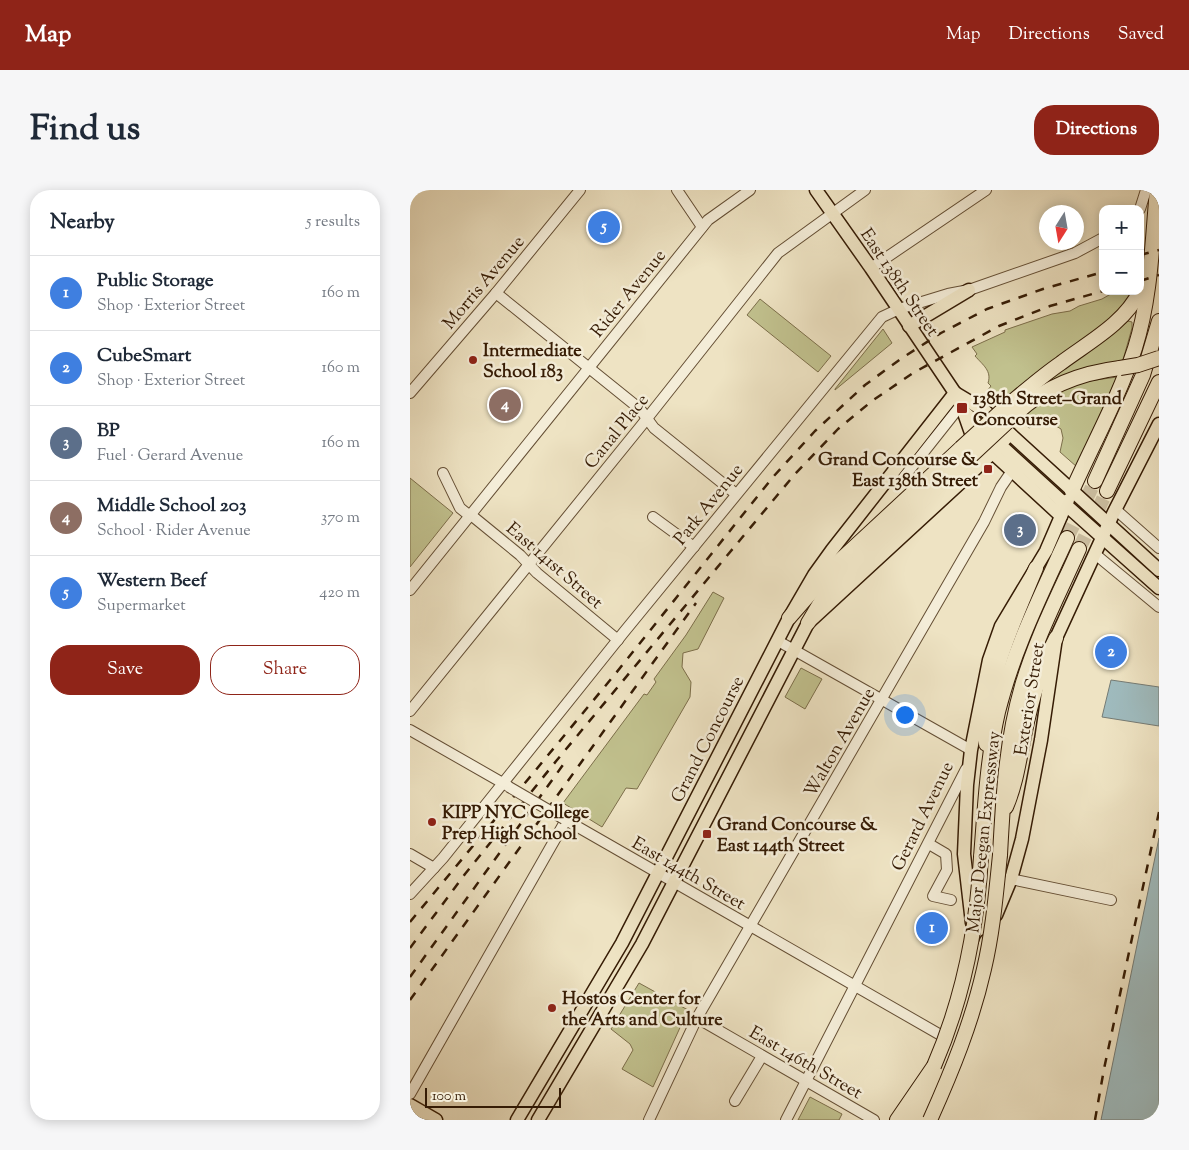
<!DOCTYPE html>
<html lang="en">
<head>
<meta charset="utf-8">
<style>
	body { margin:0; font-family:"Sorts Mill Goudy",serif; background:#f6f6f7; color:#1f2937 }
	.controls { position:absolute; right:15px; top:15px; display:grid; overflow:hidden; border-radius:10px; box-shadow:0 2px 12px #0003 }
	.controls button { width:45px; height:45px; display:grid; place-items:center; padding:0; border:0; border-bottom:1px solid #e0e1e3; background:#fff; color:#1f2937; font:25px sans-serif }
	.compass { position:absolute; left:629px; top:15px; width:45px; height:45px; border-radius:50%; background:#fff; box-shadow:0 2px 12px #0003; rotate:191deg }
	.scale { position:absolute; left:15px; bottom:12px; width:136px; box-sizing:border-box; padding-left:5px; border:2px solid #361c05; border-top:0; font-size:14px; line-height:18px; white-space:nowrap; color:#361c05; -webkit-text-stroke:4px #f4edd8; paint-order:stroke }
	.you { position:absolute; left:494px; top:524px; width:18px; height:18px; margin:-12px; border:4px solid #fff; border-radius:50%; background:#1a73e8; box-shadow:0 0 0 8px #1a73e833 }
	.badge { display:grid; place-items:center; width:32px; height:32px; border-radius:50%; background:#8f2418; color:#fff; font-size:16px; font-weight:700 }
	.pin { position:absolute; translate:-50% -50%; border:2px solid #fff; box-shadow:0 1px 5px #0006 }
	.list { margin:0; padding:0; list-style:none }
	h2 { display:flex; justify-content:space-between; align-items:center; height:65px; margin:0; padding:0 20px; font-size:21px }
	h2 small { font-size:16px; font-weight:400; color:#747a83 }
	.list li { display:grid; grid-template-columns:32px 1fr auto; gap:15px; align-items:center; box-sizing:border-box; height:75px; padding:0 20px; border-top:1px solid #e0e1e3 }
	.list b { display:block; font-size:19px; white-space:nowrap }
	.list p { margin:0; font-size:16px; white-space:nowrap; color:#747a83 }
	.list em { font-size:16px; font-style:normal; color:#747a83 }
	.actions { display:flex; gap:10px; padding:15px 20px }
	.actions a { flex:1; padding:11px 0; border:1px solid #8f2418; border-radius:20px; text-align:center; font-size:18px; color:#8f2418 }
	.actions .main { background:#8f2418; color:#fff }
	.map { position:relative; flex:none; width:749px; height:930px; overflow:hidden; border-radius:20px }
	header { display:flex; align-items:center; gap:30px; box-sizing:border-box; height:70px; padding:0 25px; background:#8f2418; color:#fff }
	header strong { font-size:24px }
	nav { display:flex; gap:28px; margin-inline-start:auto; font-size:18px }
	.intro { display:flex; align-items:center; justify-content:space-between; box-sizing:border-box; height:120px; padding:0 30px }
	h1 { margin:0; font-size:35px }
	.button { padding:12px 22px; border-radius:20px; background:#8f2418; color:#fff; font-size:18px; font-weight:700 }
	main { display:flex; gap:30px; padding:0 30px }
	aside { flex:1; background:#fff; border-radius:20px; box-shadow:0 2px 12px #0003 }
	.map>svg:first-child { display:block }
	.green { fill:#c1c18e; stroke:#7c6e4a }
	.water { fill:#9fbbbe; stroke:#757b74 }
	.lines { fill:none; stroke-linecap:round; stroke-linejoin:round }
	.highway-tunnel { stroke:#c9bb9d; stroke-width:14; stroke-dasharray:14 7; stroke-linecap:butt }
	.minor-casing { stroke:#644e34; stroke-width:12 }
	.major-casing { stroke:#361c05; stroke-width:15 }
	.highway-casing { stroke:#361c05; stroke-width:16 }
	.minor { stroke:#f4edd8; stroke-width:10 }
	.major { stroke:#eee3c3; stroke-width:12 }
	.highway { stroke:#eee3c3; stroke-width:14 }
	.rail { stroke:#361c05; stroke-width:2.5; stroke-dasharray:9 9; stroke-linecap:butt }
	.minor-bridge-casing { stroke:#644e34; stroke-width:12; stroke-linecap:butt }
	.highway-bridge-casing { stroke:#361c05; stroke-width:16; stroke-linecap:butt }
	.minor-bridge { stroke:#f4edd8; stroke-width:10 }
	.highway-bridge { stroke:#eee3c3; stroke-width:14 }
	.poi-dot { fill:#8f2418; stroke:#f4edd8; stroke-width:2 }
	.labels { text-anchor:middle; stroke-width:5; stroke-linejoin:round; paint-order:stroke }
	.street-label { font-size:18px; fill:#361c05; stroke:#f4edd8 }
	.poi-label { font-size:18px; font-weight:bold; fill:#361c05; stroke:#f4edd8; text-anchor:start }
</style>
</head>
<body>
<header>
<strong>Map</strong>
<nav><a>Map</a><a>Directions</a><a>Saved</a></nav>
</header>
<div class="intro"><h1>Find us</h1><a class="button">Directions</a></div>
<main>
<aside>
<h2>Nearby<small>5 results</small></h2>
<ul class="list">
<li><span class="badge" style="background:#3f7fe0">1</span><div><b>Public Storage</b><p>Shop · Exterior Street</p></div><em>160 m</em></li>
<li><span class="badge" style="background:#3f7fe0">2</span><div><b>CubeSmart</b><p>Shop · Exterior Street</p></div><em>160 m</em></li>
<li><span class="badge" style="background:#5c6f8a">3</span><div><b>BP</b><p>Fuel · Gerard Avenue</p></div><em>160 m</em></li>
<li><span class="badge" style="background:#8d6e63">4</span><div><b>Middle School 203</b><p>School · Rider Avenue</p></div><em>370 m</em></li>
<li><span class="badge" style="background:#3f7fe0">5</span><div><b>Western Beef</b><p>Supermarket</p></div><em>420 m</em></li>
</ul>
<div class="actions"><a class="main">Save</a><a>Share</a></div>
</aside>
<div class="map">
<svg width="749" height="930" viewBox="0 0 749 930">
	<rect width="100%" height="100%" fill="#eee3c3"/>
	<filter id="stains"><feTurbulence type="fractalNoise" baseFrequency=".004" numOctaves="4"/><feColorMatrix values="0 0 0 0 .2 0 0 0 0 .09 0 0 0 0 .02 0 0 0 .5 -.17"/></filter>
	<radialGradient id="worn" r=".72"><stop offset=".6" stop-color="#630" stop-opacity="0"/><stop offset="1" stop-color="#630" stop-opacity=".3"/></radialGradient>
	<g class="green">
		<path d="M706 101H722L720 108 707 125 591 214 577 201 581 196 578 193C582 181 573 175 565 166L567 164 562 157 595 142V140L642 124 660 121 669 116 692 109Z"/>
		<path d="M350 109 421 166 408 182 337 125Z"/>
		<path d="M718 131 722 132V138L713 170 664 181 631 197 629 196Z"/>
		<path d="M473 139 482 153 425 200V199Z"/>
		<path d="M707 187 667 277 650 262 653 248 651 239C639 231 631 231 619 238L609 229 642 203 672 192Z"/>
		<path d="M0 288 43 323 0 377Z"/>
		<path d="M303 402 314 408 288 459 273 463 272 477 281 492 280 507 227 599 216 598 192 637 153 613 234 504 237 505 246 492 244 489 276 445Z"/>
		<path d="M391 478 412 489 395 519 375 507Z"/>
		<path d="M229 793 278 820 243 897 212 879 223 860 220 854 201 839Z"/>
		<path d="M400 907 432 924 429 930H388Z"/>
	</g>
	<g class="water">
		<path d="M701 490 749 497V536L692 527Z"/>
		<path d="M749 648V930H691Z"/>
	</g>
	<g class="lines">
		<g class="highway-tunnel">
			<path d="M657 348 685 291"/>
			<path d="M669 359 697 301"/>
		</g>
		<g class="minor-casing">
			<g id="minor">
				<path d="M267 0 292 37"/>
				<path d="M730 19 736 0"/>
				<path d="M461 78 576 0"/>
				<path d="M86 103 230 219 244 238 326 304"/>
				<path d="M0 203 86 103 170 0"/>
				<path d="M33 283 50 318 60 326"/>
				<path d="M490 292 551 215"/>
				<path d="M705 319 749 358"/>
				<path d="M61 325 110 365 127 383 208 450"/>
				<path d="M243 327 284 357"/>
				<path d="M685 364 749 417"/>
				<path d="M0 400 298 30 340 0"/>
				<path d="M368 451 561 560 560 566"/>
				<path d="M0 521 231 236 368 63 455 0"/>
				<path d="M0 540 98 596"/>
				<path d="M154 629 541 851"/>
				<path d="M519 654 536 664 537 680 523 706 541 710"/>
				<path d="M0 664 24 678"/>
				<path d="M601 689 701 710"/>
				<path d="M0 704 33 668 214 442 472 127 489 119 538 104 559 100 665 63 693 48"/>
				<path d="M287 828 464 930"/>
				<path d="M0 904 156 630"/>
				<path d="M325 911 352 866"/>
				<path d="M239 930 287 828 574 332 591 297 606 275"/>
				<path d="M376 930 556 579"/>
			</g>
		</g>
		<g class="major-casing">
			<g id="major">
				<path d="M406 0 461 78 545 203 553 221 656 315 749 398"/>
				<path d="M499 136 559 100"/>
				<path d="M545 203 575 221 749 380"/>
				<path d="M554 223 561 243 651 326"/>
				<path d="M586 725 601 689 612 649 631 550 646 448 704 322 749 234"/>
				<path d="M562 733 554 664 557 595 561 560 579 470 591 436 636 361 658 310"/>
				<path d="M0 915 26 930"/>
				<path d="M107 930 212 753 379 428 404 385 422 360 545 203"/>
				<path d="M128 930 232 754 398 433 574 271 600 244"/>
				<path d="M510 930 549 838 567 773 576 751"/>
			</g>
		</g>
		<g class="highway-casing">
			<g id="highway">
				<path d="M597 216C615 201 632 186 651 173 679 152 715 133 730 101"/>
				<path d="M606 224C635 196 670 183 710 178"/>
				<path d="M685 291 733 185 749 131"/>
				<path d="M662 301C683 254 709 207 725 158 741 107 742 53 747 0"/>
				<path d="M697 301 749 192"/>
				<path d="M379 428 426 374 551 258"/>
				<path d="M398 433 413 408 431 387 560 267"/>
				<path d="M576 554C574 494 603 433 626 378"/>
				<path d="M596 617C606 594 609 570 614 546 621 511 630 479 646 448"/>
				<path d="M590 665C593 608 596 551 612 496 626 448 649 404 669 359"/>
				<path d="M571 667C575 618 577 570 588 522 603 461 631 405 657 348"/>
				<path d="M487 930 524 876"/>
				<path d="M500 930 513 902"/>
			</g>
		</g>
		<use href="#minor" class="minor"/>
		<use href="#major" class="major"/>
		<use href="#highway" class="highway"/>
		<g class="rail">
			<path d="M730 65 749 60"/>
			<path d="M730 91 749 85"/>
			<path d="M0 732 206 483 363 287 405 241 455 195 492 168 531 143 577 119 633 99 693 82"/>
			<path d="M0 758 55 684 147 570 385 284 428 239 462 211 503 183 589 136 640 116 693 101"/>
			<path d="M0 787 158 568"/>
			<path d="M0 810 286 413"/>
			<path d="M685 930 694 879 749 622"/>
		</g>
		<g class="minor-bridge-casing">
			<path id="minor-bridge" d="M99 597 154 629"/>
		</g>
		<g class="highway-bridge-casing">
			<g id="highway-bridge">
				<path d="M710 178 728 175 749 168"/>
				<path d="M551 258 597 216"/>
				<path d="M560 267 606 224"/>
				<path d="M524 876C553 809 567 739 571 667"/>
				<path d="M520 930C542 881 562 832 574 779 583 741 586 703 590 665"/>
			</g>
		</g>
		<use href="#minor-bridge" class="minor-bridge"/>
		<use href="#highway-bridge" class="highway-bridge"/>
	</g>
	<g class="poi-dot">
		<circle cx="63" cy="170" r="5"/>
		<rect x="546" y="212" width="12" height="12" rx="2.5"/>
		<rect x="573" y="274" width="10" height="10" rx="2.5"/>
		<circle cx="22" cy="632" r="5"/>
		<rect x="292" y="639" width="10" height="10" rx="2.5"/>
		<circle cx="142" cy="818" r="5"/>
	</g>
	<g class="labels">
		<g class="street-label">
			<text transform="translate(73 92) rotate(-50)" y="6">Morris Avenue</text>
			<text transform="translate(490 92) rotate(56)" y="6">East 138th Street</text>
			<text transform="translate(218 103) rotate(-51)" y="6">Rider Avenue</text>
			<text transform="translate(206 241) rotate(-51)" y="6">Canal Place</text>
			<text transform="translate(298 314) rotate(-51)" y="6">Park Avenue</text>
			<text transform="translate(145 375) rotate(41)" y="6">East 141st Street</text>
			<text transform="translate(619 509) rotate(-81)" y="6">Exterior Street</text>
			<text transform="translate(297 549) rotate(-63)" y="6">Grand Concourse</text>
			<text transform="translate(429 552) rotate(-60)" y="6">Walton Avenue</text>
			<text transform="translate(512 626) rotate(-64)" y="6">Gerard Avenue</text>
			<text transform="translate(573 642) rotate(-84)" y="6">Major Deegan Expressway</text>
			<text transform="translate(279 683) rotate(30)" y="6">East 144th Street</text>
			<text transform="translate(396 872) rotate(30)" y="6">East 146th Street</text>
		</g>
		<g class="poi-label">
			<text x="73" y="166">Intermediate<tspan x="73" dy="21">School 183</tspan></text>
			<text x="563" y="214">138th Street–Grand<tspan x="563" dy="21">Concourse</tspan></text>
			<text x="568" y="275" text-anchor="end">Grand Concourse &amp;<tspan x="568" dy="21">East 138th Street</tspan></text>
			<text x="32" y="628">KIPP NYC College<tspan x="32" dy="21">Prep High School</tspan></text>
			<text x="307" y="640">Grand Concourse &amp;<tspan x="307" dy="21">East 144th Street</tspan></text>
			<text x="152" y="814">Hostos Center for<tspan x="152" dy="21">the Arts and Culture</tspan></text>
		</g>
	</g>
	<rect width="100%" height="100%" filter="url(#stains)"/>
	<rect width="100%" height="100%" fill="url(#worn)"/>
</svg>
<div class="controls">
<button>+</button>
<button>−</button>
</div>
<svg class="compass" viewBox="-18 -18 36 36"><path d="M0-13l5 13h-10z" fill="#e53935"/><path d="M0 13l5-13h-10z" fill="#747a83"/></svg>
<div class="scale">100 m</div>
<div class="you"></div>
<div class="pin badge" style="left:522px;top:738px;background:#3f7fe0">1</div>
<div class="pin badge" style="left:701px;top:462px;background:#3f7fe0">2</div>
<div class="pin badge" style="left:610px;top:340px;background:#5c6f8a">3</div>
<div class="pin badge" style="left:95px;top:215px;background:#8d6e63">4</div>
<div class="pin badge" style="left:194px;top:37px;background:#3f7fe0">5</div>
</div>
</main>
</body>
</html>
